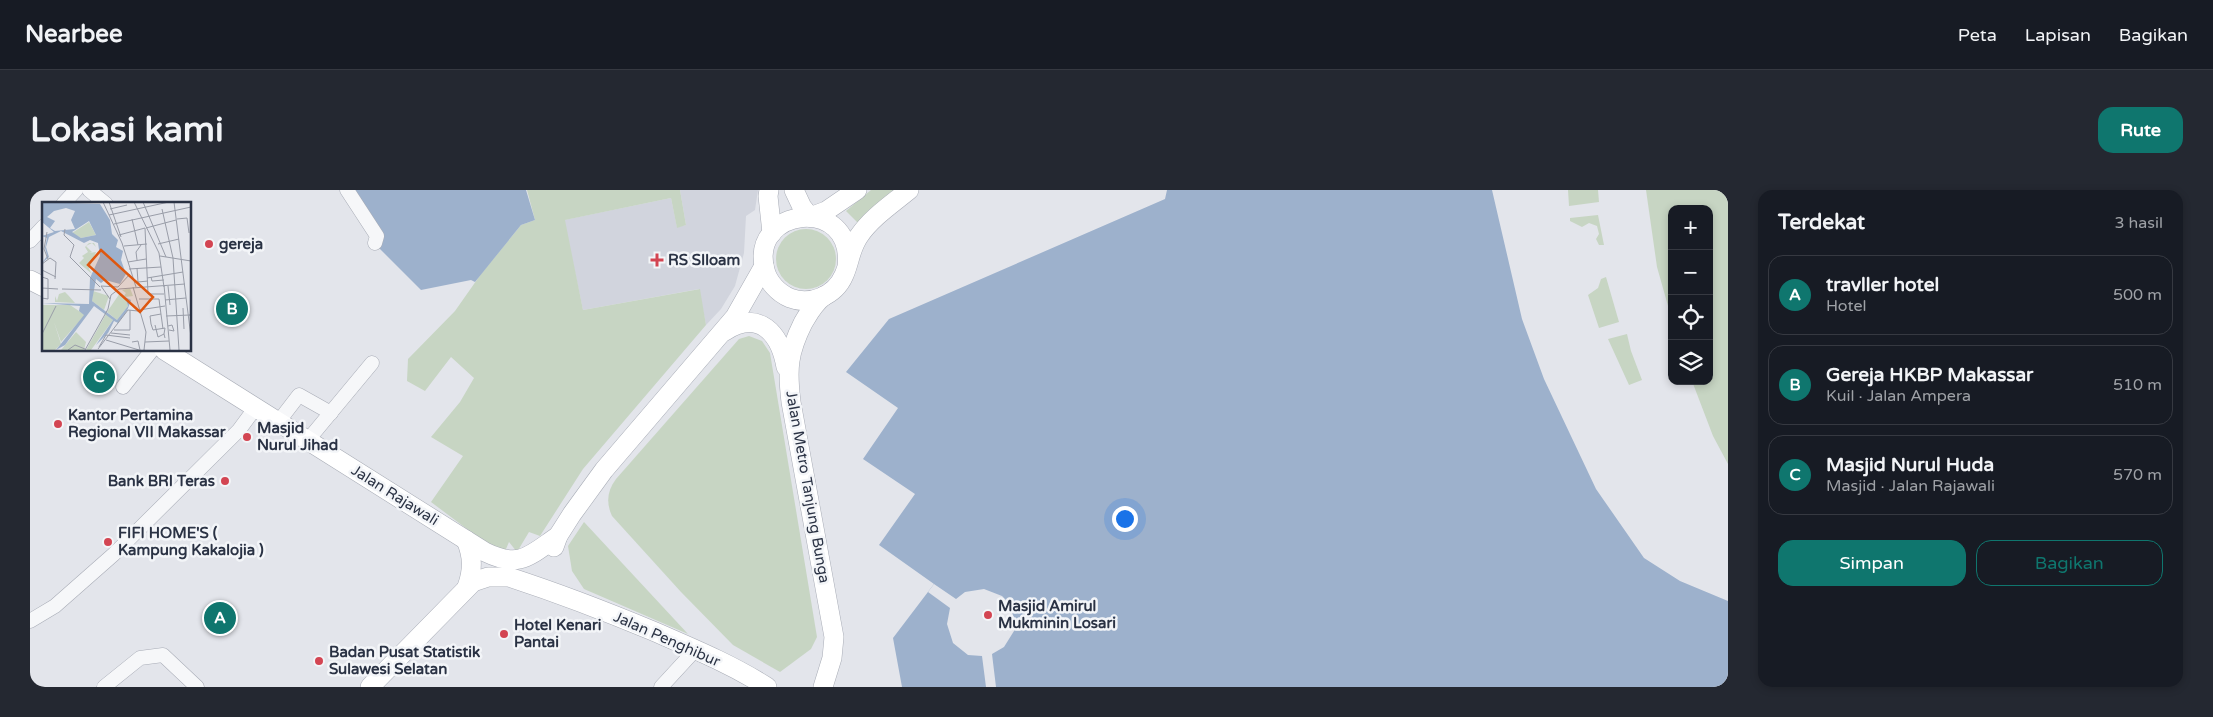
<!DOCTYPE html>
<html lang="id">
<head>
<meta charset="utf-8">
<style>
	body { margin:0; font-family:"Varela Round",sans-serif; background:#242831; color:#f1f3f6 }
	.controls { position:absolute; right:15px; top:15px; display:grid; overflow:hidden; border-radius:10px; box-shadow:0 2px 8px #0003 }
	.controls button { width:45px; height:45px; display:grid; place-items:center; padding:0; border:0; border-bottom:1px solid #363941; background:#171b24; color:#f1f3f6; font:25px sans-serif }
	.you { position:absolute; left:1094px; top:328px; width:18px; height:18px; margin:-12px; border:4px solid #fff; border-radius:50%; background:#1a73e8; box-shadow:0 0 0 8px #1a73e833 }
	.badge { display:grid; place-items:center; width:32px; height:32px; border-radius:50%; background:#0f766e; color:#fff; font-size:16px; font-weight:700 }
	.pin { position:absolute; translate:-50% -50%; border:2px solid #fff; box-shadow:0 1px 5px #0006 }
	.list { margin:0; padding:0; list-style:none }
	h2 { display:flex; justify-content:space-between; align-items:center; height:65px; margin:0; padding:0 20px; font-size:21px }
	h2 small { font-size:16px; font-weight:400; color:#9ea1a6 }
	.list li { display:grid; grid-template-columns:32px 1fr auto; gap:15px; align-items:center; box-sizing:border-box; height:80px; margin:0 10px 10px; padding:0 10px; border:1px solid #363941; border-radius:15px }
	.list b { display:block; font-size:19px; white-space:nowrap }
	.list p { margin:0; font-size:16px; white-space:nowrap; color:#9ea1a6 }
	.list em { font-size:16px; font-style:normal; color:#9ea1a6 }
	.actions { display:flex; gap:10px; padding:15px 20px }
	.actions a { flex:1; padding:11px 0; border:1px solid #0f766e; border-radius:15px; text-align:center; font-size:18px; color:#0f766e }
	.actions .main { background:#0f766e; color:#fff }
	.icon { flex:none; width:28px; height:28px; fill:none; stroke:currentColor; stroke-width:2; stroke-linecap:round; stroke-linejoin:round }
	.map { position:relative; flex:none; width:1698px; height:497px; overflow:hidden; border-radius:15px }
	header { display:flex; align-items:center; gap:30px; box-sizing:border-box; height:70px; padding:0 25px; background:#171b24; border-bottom:1px solid #363941 }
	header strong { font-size:24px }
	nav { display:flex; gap:28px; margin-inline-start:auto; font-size:18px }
	.intro { display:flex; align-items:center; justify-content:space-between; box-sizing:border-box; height:120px; padding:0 30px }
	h1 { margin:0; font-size:35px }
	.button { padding:12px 22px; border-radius:15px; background:#0f766e; color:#fff; font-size:18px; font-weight:700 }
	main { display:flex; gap:30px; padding:0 30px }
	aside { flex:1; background:#171b24; border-radius:15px; box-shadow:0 2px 8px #0003 }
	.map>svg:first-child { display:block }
	.built { fill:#d1d4dd }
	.green { fill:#c7d5c3 }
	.water { fill:#9db1cc }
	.pier { fill:#e3e5eb }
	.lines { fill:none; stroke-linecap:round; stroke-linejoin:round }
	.street-casing { stroke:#a8acb6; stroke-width:15 }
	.secondary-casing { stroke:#a8acb6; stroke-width:20 }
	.street { stroke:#f6f7f9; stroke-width:14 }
	.secondary { stroke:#fff; stroke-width:19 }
	.poi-dot { fill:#d34552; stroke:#f3f5f8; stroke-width:2 }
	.labels { text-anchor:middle; stroke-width:5; stroke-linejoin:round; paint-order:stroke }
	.poi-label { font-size:15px; font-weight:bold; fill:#2a3244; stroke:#f3f5f8; text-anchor:start }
	.street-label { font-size:15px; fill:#2a3244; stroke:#f3f5f8 }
	.inset-road { fill:none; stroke:#999da8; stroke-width:1 }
	.view { fill:#de570f; fill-opacity:0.15; stroke:#de570f; stroke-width:2.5 }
	.inset-edge { fill:none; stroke:#2a3244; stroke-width:2.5 }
</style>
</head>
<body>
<header>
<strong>Nearbee</strong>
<nav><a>Peta</a><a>Lapisan</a><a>Bagikan</a></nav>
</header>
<div class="intro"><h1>Lokasi kami</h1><a class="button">Rute</a></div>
<main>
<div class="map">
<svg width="1698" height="497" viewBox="0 0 1698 497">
	<rect width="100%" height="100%" fill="#e3e5eb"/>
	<path class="built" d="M650 0H728L725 20 716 26 714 63 705 96 691 119 676 135 669 99 553 120 534 30 641 8 647 37 656 35Z"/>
	<g class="green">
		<path d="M497 0H650L656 35 647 38 641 8 535 30 553 120 670 99 676 135 553 279 510 346 499 342 487 362 479 352 473 366 401 312 433 266 401 247 430 212 444 188 421 167 395 201 377 191 378 169 425 121 451 84 491 35 505 30Z"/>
		<path d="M841 0H866L828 33 816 21Z"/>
		<path d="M1538 0H1568L1569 12 1539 16Z"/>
		<path d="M1616 0H1698V274L1683 246 1662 191H1679V19H1642V130L1627 77Z"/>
		<path d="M1568 25 1574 55H1569L1566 49 1569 44 1567 36 1559 33 1552 37 1540 31V28Z"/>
		<circle cx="776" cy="69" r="30"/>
		<path d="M1576 87 1589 132 1569 138 1558 105 1568 98 1571 89Z"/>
		<path d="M1597 144 1601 161 1612 190 1599 195 1578 149Z"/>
		<path d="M719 146 732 151 740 163 787 447 781 459 750 482 703 455 651 402 582 326C576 313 577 301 586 289L709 149Z"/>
		<path d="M554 332 658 444 554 399 542 381 538 356Z"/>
	</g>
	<g class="water">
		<path d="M321 0H496L505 30 491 35 445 92 441 90 391 100 349 58Z"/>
		<path d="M1137 0H1462L1492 129 1514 189 1566 299 1614 368 1650 391 1698 411V497H872L863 448 904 394 849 355 885 304 833 269 868 218 816 182 859 129 1135 9Z"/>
	</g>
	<path class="pier" d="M904 394 926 409 935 402 954 399 972 406 979 413 985 431 984 441 974 457 962 464 966 497H956L952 466 938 465 923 453 917 434 920 418 898 402Z"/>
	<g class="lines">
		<g class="street-casing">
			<g id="street">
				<path d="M59 0 76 14"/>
				<path d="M317 0 347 46 345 53"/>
				<path d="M33 14 46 0"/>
				<path d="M0 51 14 36"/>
				<path d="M93 197 122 160"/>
				<path d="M249 231 269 205 301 223"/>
				<path d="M278 250 342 173"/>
				<path d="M0 431 25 416 84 364 209 240 226 217"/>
				<path d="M74 497 110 468 133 465 167 497"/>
				<path d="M631 497 666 459"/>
			</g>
		</g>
		<g class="secondary-casing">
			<g id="secondary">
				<path d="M739 0 738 6 742 43"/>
				<path d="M764 0 772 17 780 27 796 21 827 0"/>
				<path d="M817 77C825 4 718 17 735 80 738 92 748 103 760 108 780 116 805 106 814 85 820 72 820 59 829 46 841 28 862 14 879 0"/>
				<path d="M0 90 14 97"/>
				<path d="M695 141C729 119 750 143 756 177"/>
				<path d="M134 160 455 362C490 379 499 366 528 346"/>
				<path d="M436 350C443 367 443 380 437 397"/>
				<path d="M524 357 528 346 542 324 574 280 705 127 734 76"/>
				<path d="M340 497 443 392 458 387H479C528 403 575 421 623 441 662 458 701 474 737 497"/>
				<path d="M793 497 802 468 804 447 761 212C757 179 758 163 773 133 779 123 784 113 794 106"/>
			</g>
		</g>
		<use href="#street" class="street"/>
		<use href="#secondary" class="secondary"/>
	</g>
	<g class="poi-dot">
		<circle cx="179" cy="54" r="5"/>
		<path d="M624.5 62.5h5v5h5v5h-5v5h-5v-5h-5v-5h5z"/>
		<circle cx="28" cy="234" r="5"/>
		<circle cx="217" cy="247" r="5"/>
		<circle cx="195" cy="291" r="5"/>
		<circle cx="78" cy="352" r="5"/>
		<circle cx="958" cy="425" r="5"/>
		<circle cx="474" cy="444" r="5"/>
		<circle cx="289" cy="471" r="5"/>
	</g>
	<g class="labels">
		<g class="poi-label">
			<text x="189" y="59">gereja</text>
			<text x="638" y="75">RS SIloam</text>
			<text x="38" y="230">Kantor Pertamina<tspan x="38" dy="17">Regional VII Makassar</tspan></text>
			<text x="227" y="243">Masjid<tspan x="227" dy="17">Nurul Jihad</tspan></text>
			<text x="185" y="296" text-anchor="end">Bank BRI Teras</text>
			<text x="88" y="348">FIFI HOME'S (<tspan x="88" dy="17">Kampung Kakalojia )</tspan></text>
			<text x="968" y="421">Masjid Amirul<tspan x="968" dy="17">Mukminin Losari</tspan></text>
			<text x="484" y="440">Hotel Kenari<tspan x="484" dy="17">Pantai</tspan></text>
			<text x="299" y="467">Badan Pusat Statistik<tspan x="299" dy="17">Sulawesi Selatan</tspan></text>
		</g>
		<g class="street-label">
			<text transform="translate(778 297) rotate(80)" y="5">Jalan Metro Tanjung Bunga</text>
			<text transform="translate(365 305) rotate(32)" y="5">Jalan Rajawali</text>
			<text transform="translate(637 449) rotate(24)" y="5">Jalan Penghibur</text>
		</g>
	</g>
	<g transform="translate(12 12)">
		<rect width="149" height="149" fill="#e3e5eb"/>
		<path d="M47 20 54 33 39 36 30 31ZM47 41H52L54 45 50 41 44 44 50 50 47 51 54 50 47 67 50 72 37 61 42 56 40 54 46 50 43 45ZM88 86 91 94 83 95 86 104 75 118 65 110 78 91 82 94 84 91 80 88ZM51 89 67 94 62 108 50 99ZM23 90 26 93 33 101 13 100V94L15 99 17 92ZM0 103H28L43 113 19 140 12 120 19 142 13 148H0ZM64 112 71 118 49 148H44ZM34 130 44 140 42 148H19Z" fill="#c7d5c3"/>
		<path d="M0 0 58 2 68 18 70 32 76 38 74 45 81 49 79 58 84 72 78 82 63 78 59 81 54 77 50 99 75 118 86 104 83 95 89 98 85 109 76 121 72 119 66 131 54 143 71 118 52 104 23 143 14 148 42 113 37 109 38 104 0 101 47 102 48 76 58 54 56 41 48 38 42 41 19 29 7 35 4 45 7 55 0 61 5 54 3 46 5 36 0 34 12 30 0 20ZM24 6 33 9 29 18 33 27 13 29 8 26 13 19 5 15 12 9ZM47 19 54 33 39 36 30 30Z" fill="#9db1cc" fill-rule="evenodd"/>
		<path class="inset-road" d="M61 0 80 41 94 85M67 0 79 35M92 0 117 51 122 85M101 0 124 55M132 0 149 135M68 7 85 3M120 7 131 56 137 148M67 13 127 0M90 17 96 43M135 17 145 16 147 31M72 22 149 5M103 26 106 92H122M104 26 134 18M23 27 22 33 32 43 28 55 58 85M5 30 2 47 6 57M77 33 103 26M116 42 137 37M82 44 105 42M118 54 149 59M95 58 94 50 99 43M86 60 104 57M0 62 8 56 14 60 13 77M95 66 96 80 106 79M87 67 119 65M0 68 14 75M0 75 6 77V97L0 96M109 75 110 79 122 78M105 76 141 70M122 83 128 148M126 84 128 103M76 85 88 72M91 85 104 130 102 148M0 86 16 87M20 87 59 88M68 97 59 84 76 85M97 97H117L118 105M123 98 144 96M118 105 121 127M141 106 142 127M97 108 123 104M119 112 108 114 109 122 111 128 123 126 122 132M124 114 148 113M113 123 116 135 122 132 123 136M126 124 130 123 132 129 127 128M72 128H88V108M69 131 88 133M0 132 14 104M64 138 97 148M90 140 96 139 98 148M103 140 127 139M57 145 64 133 88 136M56 147 86 108 96 109M26 148 33 143 43 147M43 148 66 107 69 93 77 87 143 82"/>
		<path class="view" d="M59 48 111 95 98 110 46 63Z"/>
		<rect width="149" height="149" class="inset-edge"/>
	</g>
</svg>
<div class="controls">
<button>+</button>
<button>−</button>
<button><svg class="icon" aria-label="locate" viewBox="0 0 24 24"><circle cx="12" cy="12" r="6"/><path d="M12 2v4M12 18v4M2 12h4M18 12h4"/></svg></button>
<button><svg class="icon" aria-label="layers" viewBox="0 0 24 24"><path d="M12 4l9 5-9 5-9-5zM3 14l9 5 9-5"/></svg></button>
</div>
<div class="you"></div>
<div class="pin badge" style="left:190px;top:428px">A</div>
<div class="pin badge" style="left:202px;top:119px">B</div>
<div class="pin badge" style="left:69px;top:187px">C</div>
</div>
<aside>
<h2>Terdekat<small>3 hasil</small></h2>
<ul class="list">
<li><span class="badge">A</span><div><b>travller hotel</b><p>Hotel</p></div><em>500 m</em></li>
<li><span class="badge">B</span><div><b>Gereja HKBP Makassar</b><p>Kuil · Jalan Ampera</p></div><em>510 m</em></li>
<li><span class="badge">C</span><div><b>Masjid Nurul Huda</b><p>Masjid · Jalan Rajawali</p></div><em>570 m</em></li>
</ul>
<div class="actions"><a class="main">Simpan</a><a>Bagikan</a></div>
</aside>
</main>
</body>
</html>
